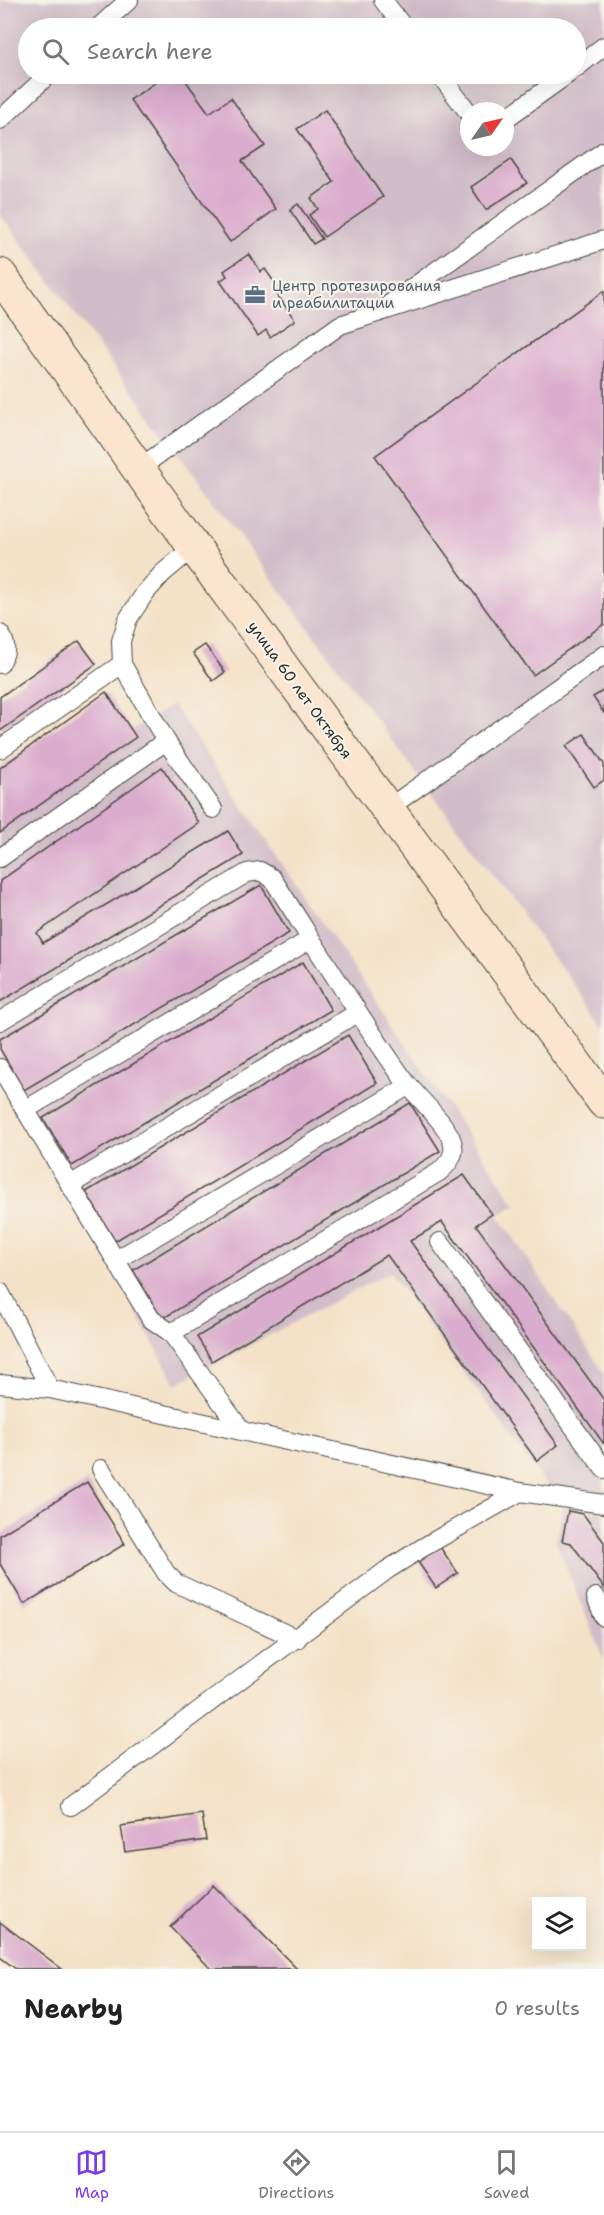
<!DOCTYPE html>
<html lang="en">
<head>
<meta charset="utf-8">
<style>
	body { margin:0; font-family:"Shantell Sans",sans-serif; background:#f2f2f2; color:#222 }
	.controls { position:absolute; right:18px; bottom:18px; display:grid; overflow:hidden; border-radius:0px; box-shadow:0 6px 24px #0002 }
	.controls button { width:54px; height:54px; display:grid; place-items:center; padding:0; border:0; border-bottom:2px solid #e0e0e0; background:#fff; color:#222; font:30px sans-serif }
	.compass { position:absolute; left:460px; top:102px; width:54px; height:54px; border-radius:50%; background:#fff; box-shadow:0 6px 24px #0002; rotate:56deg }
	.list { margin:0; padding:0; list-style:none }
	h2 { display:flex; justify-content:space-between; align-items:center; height:78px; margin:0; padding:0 24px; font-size:26px }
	h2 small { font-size:20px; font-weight:400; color:#767676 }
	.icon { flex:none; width:33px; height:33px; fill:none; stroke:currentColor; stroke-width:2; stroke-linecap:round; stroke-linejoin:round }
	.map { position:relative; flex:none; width:604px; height:1969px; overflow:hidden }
	.search { position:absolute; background:#fff; box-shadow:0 6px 24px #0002; left:18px; right:18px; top:18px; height:66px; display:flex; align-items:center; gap:15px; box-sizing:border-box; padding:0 21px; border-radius:33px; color:#767676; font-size:22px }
	.sheet { height:162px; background:#fff }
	nav { display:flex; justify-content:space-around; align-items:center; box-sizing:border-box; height:84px; border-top:2px solid #e0e0e0; background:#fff; font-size:16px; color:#767676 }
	nav a { display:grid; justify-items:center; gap:3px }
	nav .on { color:#7c3aed }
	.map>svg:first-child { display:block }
	.industrial { fill:#d1bdc9; fill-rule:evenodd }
	.building { fill:#daaccd }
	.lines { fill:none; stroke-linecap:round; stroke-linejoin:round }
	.lane-casing { stroke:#494643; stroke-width:20 }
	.secondary-casing { stroke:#494643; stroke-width:35 }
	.lane { stroke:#fff; stroke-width:18 }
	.secondary { stroke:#fce5cf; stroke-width:33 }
	.labels { text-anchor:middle; stroke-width:4.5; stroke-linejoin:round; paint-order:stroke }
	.service-label { font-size:15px; fill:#4e5e75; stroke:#f7f3e8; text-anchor:start }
	.street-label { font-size:15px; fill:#2b2b2b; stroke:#f7f3e8 }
</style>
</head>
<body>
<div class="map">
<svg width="604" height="1969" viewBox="0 0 604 1969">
	<rect width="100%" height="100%" fill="#f7f3e8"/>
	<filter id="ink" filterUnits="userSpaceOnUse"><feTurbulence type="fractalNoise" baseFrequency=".0167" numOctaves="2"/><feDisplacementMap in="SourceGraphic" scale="12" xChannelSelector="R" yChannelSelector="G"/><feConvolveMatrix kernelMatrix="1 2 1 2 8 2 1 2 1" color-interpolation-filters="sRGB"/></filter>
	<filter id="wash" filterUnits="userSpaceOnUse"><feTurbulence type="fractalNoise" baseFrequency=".008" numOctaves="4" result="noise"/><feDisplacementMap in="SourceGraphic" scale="24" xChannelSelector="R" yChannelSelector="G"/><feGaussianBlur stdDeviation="1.35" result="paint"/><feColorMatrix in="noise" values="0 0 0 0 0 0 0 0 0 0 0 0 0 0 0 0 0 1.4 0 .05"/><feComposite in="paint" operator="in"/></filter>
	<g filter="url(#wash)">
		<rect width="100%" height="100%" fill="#f4e2c8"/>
		<g class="industrial">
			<path d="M0 0H604V1025L0 214ZM28 28H576V74H28ZM469 111H505V147H469Z"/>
			<path d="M173 705 516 1205 498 1215 604 1373V1660L556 1542 563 1507 390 1272 176 1384 0 1068V809Z"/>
		</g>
		<g id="blocks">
			<g class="building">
				<path d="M168 74H181L209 113 231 98 265 146 242 161 276 209 230 242 130 100Z"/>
				<path d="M325 110 383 197 324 237 309 215 318 209 311 198 334 182 297 129Z"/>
				<path d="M511 160 527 183 486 210 471 187Z"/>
				<path d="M298 204 322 239 313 244 290 210Z"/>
				<path d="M249 254 261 272 265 269 282 293 278 296 295 320 270 337 266 330 258 336 220 281 227 276 224 271Z"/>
				<path d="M604 291V624L533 675 375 456Z"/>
				<path d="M79 641 96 664 0 731V697Z"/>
				<path d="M205 645 225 672 213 681 193 653Z"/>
				<path d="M604 690V713L593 697Z"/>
				<path d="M106 692 136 737 0 833V768Z"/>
				<path d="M584 734 604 764V780L594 787 566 746Z"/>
				<path d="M162 767 199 823 37 933 43 943 228 831 243 855 0 1002V881Z"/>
				<path d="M261 885 289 933 24 1090 0 1049V1039Z"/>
				<path d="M303 962 331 1010 72 1166 43 1118Z"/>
				<path d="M348 1035 377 1083 115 1241 86 1192Z"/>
				<path d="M410 1103 440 1151 162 1319 133 1270Z"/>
				<path d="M464 1175 492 1214 476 1225 604 1400V1444L442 1222 410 1241 558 1445 537 1461 387 1255 212 1361 197 1337Z"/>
				<path d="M87 1482 125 1544 24 1604 0 1564V1535Z"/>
				<path d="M568 1511 583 1514 604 1542V1588L571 1543 562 1541Z"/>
				<path d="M440 1547 458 1573 436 1588 418 1562Z"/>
				<path d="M202 1814 206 1840 125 1852 121 1826Z"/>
				<path d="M214 1885 297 1969H211L170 1927Z"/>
				<path d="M0 1922 62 1969H16L0 1957Z"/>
			</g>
		</g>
	</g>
	<g filter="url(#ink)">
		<use href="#blocks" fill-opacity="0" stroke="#494643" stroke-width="1.5"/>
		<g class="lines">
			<g class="lane-casing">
				<g id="lane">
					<path d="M383 0 404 28"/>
					<path d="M98 28 129 0"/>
					<path d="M576 68 604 46"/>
					<path d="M439 74 469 113"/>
					<path d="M505 119 568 74"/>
					<path d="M0 120 49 74"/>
					<path d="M391 303 604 151"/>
					<path d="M138 469 340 325 604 240"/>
					<path d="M194 547 163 573 145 593 128 619 121 641 122 664 166 741 213 809"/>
					<path d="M0 634C8 645 6 653 0 664"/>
					<path d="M0 749 122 664"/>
					<path d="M387 809 604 655"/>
					<path d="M0 858 166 741"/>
					<path d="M0 1021 247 873 260 871 272 878C315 945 356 1012 402 1077 415 1096 445 1121 452 1141 457 1154 448 1164 439 1172L171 1333"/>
					<path d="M0 1068 151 1319 171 1333 242 1431"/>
					<path d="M25 1110 311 939"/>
					<path d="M70 1185 357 1013"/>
					<path d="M440 1242 604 1469"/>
					<path d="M116 1260 408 1086"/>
					<path d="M0 1292 50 1389"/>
					<path d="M0 1384 50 1389 520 1492 604 1504"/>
					<path d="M101 1469 166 1573 176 1583 297 1639"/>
					<path d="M596 1597 604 1617"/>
					<path d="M71 1806 387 1570 422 1548 520 1492"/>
				</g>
			</g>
			<g class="secondary-casing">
				<path id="secondary" d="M0 275 194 547 604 1102"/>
			</g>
			<use href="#lane" class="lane"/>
			<use href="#secondary" class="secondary"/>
		</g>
	</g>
	<defs>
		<g id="office-bare" transform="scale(1.62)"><path d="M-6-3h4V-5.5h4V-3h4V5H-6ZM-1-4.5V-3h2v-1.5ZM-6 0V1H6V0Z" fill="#5c6f8a" stroke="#f7f3e8" stroke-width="2.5" paint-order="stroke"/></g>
	</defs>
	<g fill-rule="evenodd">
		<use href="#office-bare" x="255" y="295"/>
	</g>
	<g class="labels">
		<g class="service-label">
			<text x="272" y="291">Центр протезирования<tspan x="272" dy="17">и реабилитации</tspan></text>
		</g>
		<g class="street-label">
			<text transform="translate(300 690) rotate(54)" y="5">улица 60 лет Октября</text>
		</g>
	</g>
</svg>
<div class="controls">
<button><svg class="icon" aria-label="layers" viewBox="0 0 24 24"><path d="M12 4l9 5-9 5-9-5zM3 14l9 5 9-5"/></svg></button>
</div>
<svg class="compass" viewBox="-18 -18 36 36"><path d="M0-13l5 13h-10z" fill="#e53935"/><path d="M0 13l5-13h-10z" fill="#767676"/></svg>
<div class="search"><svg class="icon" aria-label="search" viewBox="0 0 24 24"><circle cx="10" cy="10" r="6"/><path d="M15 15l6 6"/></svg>Search here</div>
</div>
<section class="sheet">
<h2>Nearby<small>0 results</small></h2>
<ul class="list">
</ul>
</section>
<nav>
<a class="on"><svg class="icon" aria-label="map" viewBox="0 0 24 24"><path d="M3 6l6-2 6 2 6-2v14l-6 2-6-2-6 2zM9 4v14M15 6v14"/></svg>Map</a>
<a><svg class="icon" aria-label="directions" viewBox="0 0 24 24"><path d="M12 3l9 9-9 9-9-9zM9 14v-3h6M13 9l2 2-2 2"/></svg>Directions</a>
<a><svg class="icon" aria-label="saved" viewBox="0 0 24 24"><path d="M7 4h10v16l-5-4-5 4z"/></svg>Saved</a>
</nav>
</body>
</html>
